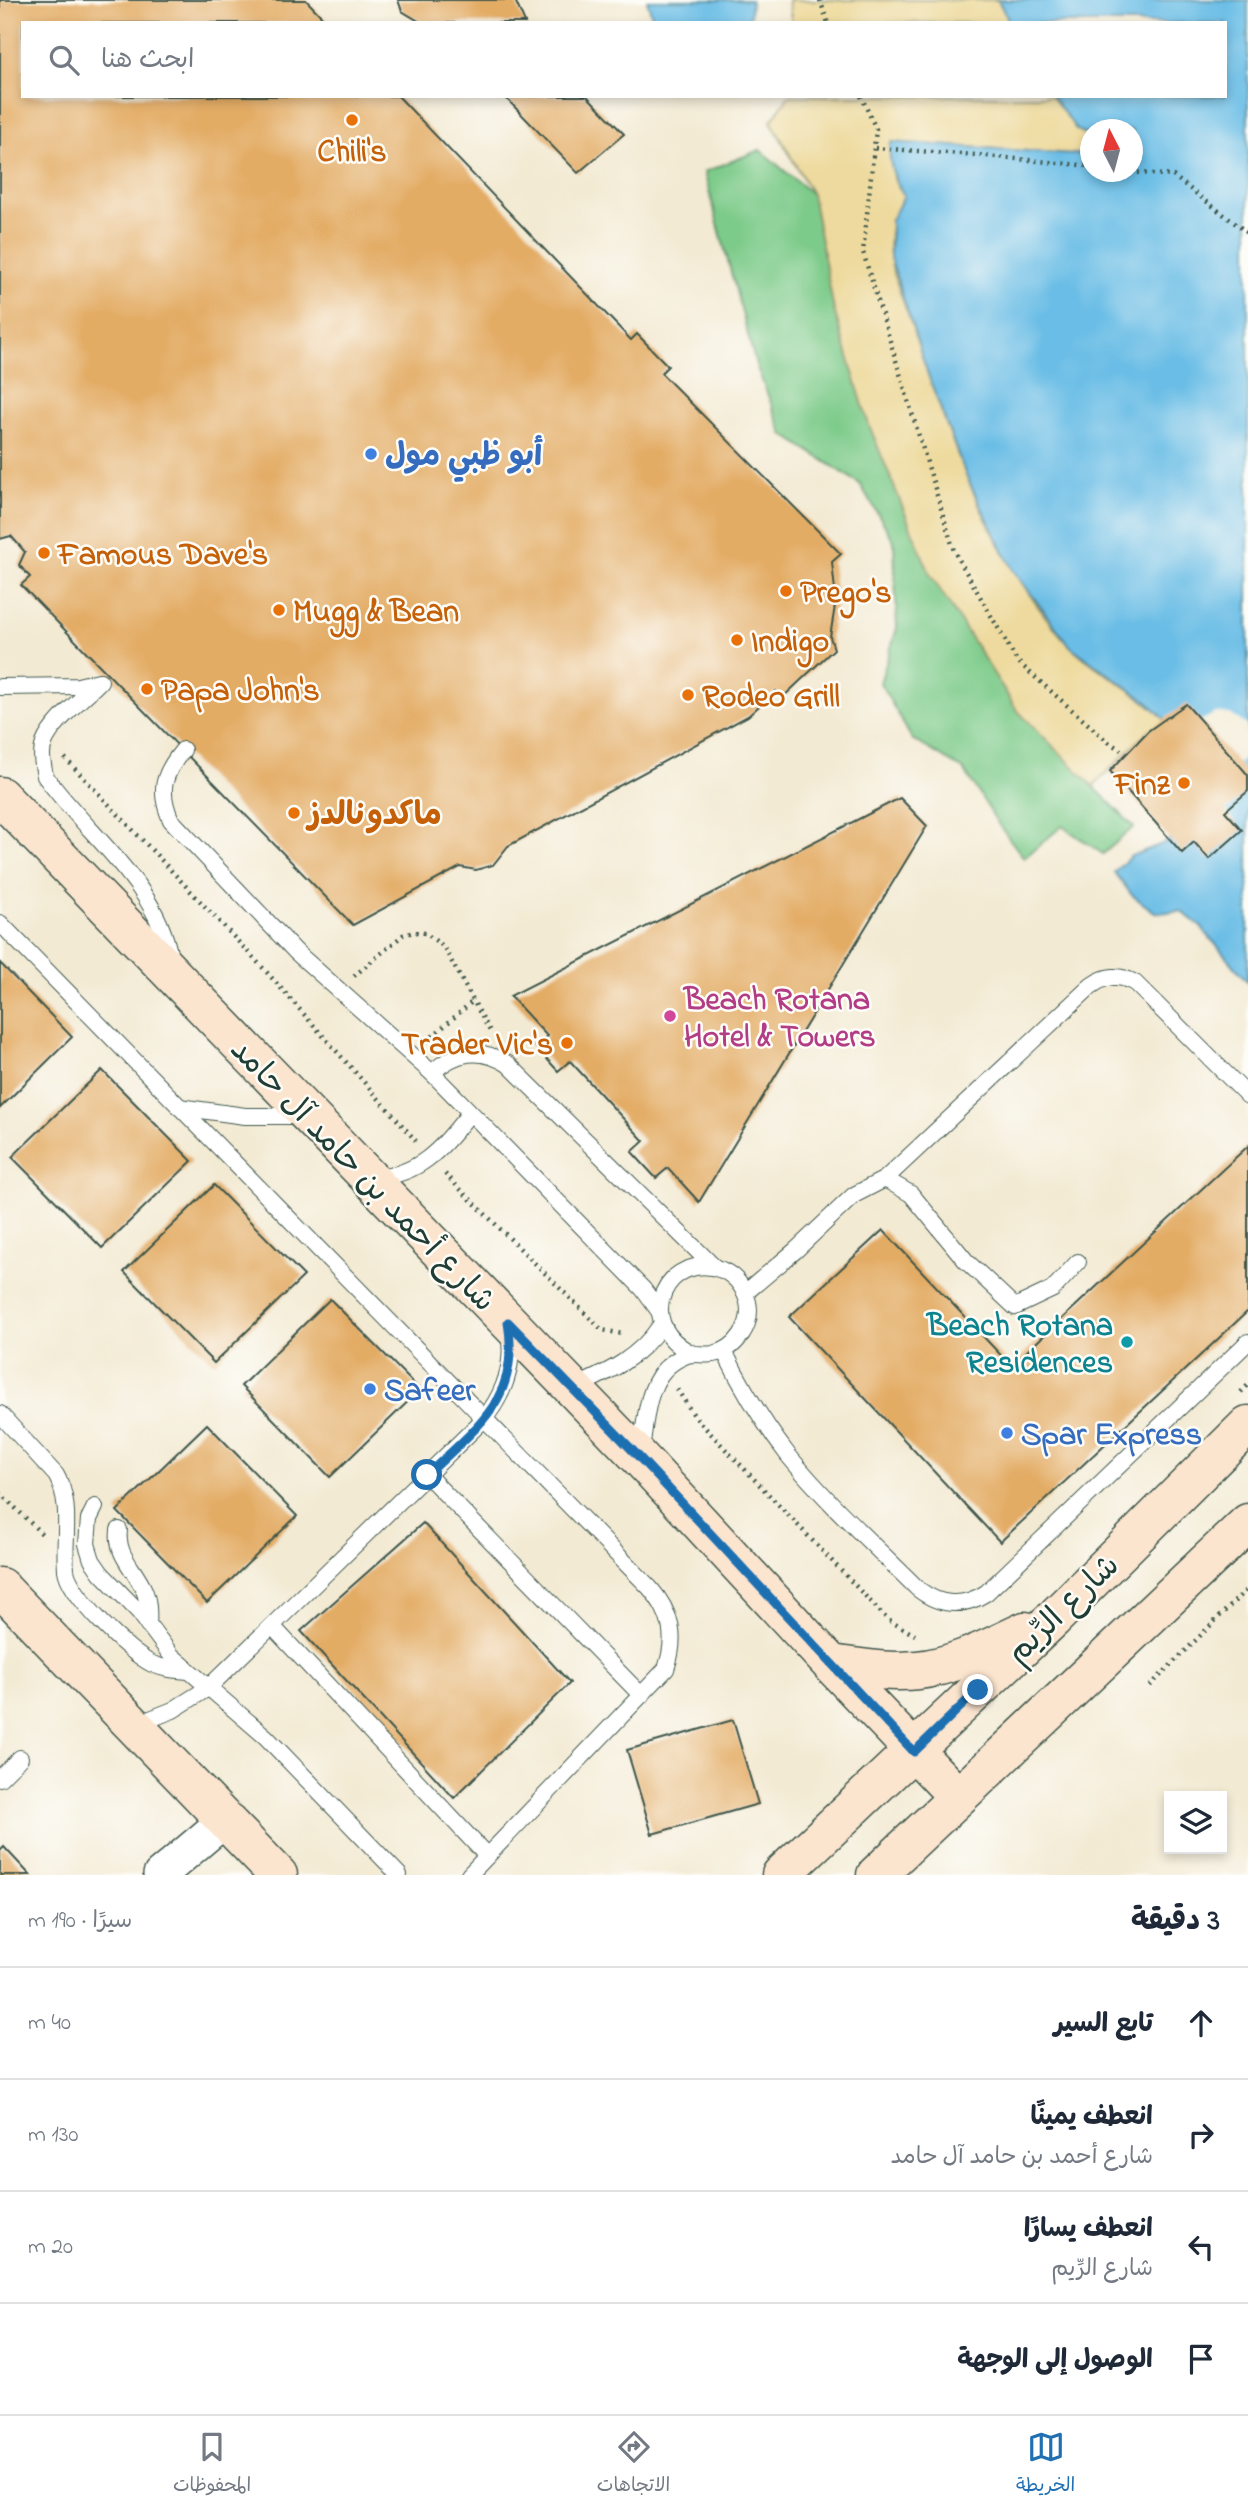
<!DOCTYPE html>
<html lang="ar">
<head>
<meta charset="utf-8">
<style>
	body { margin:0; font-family:"Indie Flower","Playpen Sans Arabic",sans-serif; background:#f2f2f3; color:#1f2937; direction:rtl }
	.controls { position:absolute; right:21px; bottom:21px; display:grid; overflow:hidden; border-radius:0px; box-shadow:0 4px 10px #0003 }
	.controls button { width:63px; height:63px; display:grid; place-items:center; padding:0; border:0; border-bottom:2px solid #e0e1e3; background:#fff; color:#1f2937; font:35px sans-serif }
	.compass { position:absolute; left:1080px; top:119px; width:63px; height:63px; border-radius:50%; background:#fff; box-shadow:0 4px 10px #0003; rotate:354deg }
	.stop { position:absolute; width:21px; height:21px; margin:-16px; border:5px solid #1f6fb2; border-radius:50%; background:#fff }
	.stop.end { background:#1f6fb2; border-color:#fff; box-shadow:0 2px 7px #0008 }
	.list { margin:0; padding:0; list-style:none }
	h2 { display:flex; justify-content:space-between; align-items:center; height:91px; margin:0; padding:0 28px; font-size:30px }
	h2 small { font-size:23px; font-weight:400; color:#747a83 }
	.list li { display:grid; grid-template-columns:46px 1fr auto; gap:21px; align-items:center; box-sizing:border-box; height:112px; padding:0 28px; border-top:2px solid #e0e1e3 }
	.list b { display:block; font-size:26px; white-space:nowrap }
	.list p { margin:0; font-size:23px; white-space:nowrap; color:#747a83 }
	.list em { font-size:23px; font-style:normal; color:#747a83 }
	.icon { flex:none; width:38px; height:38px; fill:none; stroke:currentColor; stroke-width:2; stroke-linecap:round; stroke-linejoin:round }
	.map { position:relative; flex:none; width:1248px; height:1875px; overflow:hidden; direction:ltr }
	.search { position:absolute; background:#fff; box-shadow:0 4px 10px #0003; left:21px; right:21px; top:21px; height:77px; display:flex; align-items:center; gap:18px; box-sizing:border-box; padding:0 24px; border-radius:0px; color:#747a83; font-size:26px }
	.sheet { height:539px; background:#fff }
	nav { display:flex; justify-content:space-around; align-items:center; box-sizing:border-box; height:98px; border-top:2px solid #e0e1e3; background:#fff; font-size:19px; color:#747a83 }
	nav a { display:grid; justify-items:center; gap:4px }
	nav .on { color:#1f6fb2 }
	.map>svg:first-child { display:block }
	.green { fill:#7dcb8a; stroke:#4e845f; stroke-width:2 }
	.sand { fill:#eeda9e; stroke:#868c69; stroke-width:2 }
	.water { fill:#6bbde6; stroke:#457d8d; stroke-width:2 }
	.pier { fill:#f3ead3 }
	.building { fill:#e3ac65 }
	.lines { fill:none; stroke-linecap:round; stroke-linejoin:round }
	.service-casing { stroke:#3f574c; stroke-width:18 }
	.minor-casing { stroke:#3f574c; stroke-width:36 }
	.secondary-casing { stroke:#3f574c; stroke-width:41 }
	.path { stroke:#3f574c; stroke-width:4.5; stroke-dasharray:2 5; stroke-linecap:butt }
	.service { stroke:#fff; stroke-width:16 }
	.minor { stroke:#fff; stroke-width:33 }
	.secondary { stroke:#fce5cf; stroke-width:38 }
	.route { stroke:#1f6fb2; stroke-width:9 }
	.food-dot { fill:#e8710a; stroke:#fdfcf7; stroke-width:2.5 }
	.shop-dot { fill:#3f7fe0; stroke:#fdfcf7; stroke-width:2.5 }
	.hotel-dot { fill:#d1479c; stroke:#fdfcf7; stroke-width:2.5 }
	.culture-dot { fill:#0f9aa8; stroke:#fdfcf7; stroke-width:2.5 }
	.labels { text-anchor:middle; stroke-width:5; stroke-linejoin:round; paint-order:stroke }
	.food-label { font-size:32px; font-weight:bold; fill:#c56008; stroke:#fdfcf7; text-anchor:start }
	.shop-label { font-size:32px; font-weight:bold; fill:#366cbe; stroke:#fdfcf7; text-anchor:start }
	.hotel-label { font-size:32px; font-weight:bold; fill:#b23c85; stroke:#fdfcf7; text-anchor:start }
	.street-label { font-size:32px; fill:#1f3d34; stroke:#fdfcf7 }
	.culture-label { font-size:32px; font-weight:bold; fill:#0d838f; stroke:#fdfcf7; text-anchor:end }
</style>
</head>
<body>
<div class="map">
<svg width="1248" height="1875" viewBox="0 0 1248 1875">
	<rect width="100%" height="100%" fill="#fdfcf7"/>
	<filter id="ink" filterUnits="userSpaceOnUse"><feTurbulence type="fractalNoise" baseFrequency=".0143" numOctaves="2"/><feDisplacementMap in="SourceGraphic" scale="14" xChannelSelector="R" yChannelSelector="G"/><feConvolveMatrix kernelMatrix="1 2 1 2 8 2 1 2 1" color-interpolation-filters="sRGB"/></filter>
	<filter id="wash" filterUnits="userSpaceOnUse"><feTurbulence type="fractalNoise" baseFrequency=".00686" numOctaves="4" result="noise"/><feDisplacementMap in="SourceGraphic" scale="28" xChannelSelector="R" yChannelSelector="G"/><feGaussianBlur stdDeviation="1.57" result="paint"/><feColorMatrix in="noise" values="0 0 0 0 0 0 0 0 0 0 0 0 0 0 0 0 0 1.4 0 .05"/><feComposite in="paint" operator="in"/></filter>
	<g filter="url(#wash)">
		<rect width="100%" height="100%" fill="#f3ead3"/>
		<path class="green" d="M760 150 812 194 834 310 869 425 930 574 1017 710 1134 827 1103 854 1062 826 1024 858 999 825 964 770 912 739 880 683 897 628 894 541 860 484 783 434 756 365 704 172Z"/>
		<g class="sand">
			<path d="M788 0H998L1010 23H792Z"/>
			<path d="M789 96H1052L1076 129 1090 137V155L892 142 894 179 904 196C893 217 887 231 890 256 892 276 908 312 914 332 949 438 988 551 1062 637 1091 670 1135 688 1166 720L1148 731 1093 786 1017 710 930 574 869 425 834 310 812 194 771 121Z"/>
		</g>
		<g class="water">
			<path d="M647 0H751L750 17 732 23H654Z"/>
			<path d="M998 0H1248V982L1200 926 1181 911 1156 913 1132 895 1114 872 1131 856 1162 844 1187 828 1184 739 1149 703 1071 647 1013 570 967 478 928 375 890 257 891 220 904 196C895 180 886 161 891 142L1090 155V172H1132V130H1090V137L1076 129 1052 96H1225V23H1010Z"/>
		</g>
		<path class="pier" d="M1186 704 1200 721 1216 713 1230 714 1247 725 1248 753 1238 764 1248 775V791L1226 811 1242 830 1195 842 1182 853 1172 842 1162 721Z"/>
		<g id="blocks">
			<g class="building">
				<path d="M0 0H306L328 23H23V96H398L631 340 637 334 668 366 661 373 841 554 832 562 836 600 830 637 834 649 782 698 776 691 748 716 508 846 493 865 476 870 460 867 353 925 21 585 30 577 19 565 25 552 11 536 0 539Z"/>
				<path d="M398 0H515L525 23H422L402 11Z"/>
				<path d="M504 96H587L624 134 578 173Z"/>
				<path d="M1186 704 1248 775V791L1225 811 1242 830 1209 859 1194 842 1182 853 1110 771 1148 731Z"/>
				<path d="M900 798 927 826 699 1202 668 1168 656 1178 632 1152 644 1141 570 1061 558 1071 535 1046 547 1036 510 996Z"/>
				<path d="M0 963 72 1037 0 1108Z"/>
				<path d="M102 1070 192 1161 102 1248 12 1157Z"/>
				<path d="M1248 1146V1311L1000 1542 789 1317 883 1230 1011 1366Z"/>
				<path d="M214 1185 304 1276 214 1363 124 1272Z"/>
				<path d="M330 1299 420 1390 330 1477 241 1386Z"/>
				<path d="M207 1424 297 1516 207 1603 117 1511Z"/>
				<path d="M423 1523 570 1683 454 1798 301 1631Z"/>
				<path d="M733 1720 758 1804 652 1834 627 1750Z"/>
				<path d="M4 1847 30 1875H0V1851Z"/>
			</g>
		</g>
	</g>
	<g filter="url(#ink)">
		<use href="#blocks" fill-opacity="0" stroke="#3f574c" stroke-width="2"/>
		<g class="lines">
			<g class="service-casing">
				<g id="service">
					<path d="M100 681C85 697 52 722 44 743 40 754 43 765 45 776 87 835 157 883 170 958"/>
					<path d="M0 687 78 686 99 681"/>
					<path d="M183 750C163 774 158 791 171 820L296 952 432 1073 643 1289 659 1311"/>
					<path d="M0 923 650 1588C672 1613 677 1638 666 1669L469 1875"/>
					<path d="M432 1073C455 1051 480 1047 508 1064L714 1267"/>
					<path d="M179 1107 245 1116H304"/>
					<path d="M375 1178C423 1174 442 1147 470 1113"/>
					<path d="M885 1179 1091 986C1106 975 1119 974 1135 983L1248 1096"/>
					<path d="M745 1293 796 1250 854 1195 885 1179 911 1194 966 1261 1015 1307 1053 1289 1078 1262"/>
					<path d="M724 1351C742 1387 763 1423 788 1455 827 1503 875 1546 918 1589 940 1606 962 1608 986 1593L1248 1342"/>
					<path d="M573 1388C609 1372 639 1358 661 1325"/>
					<path d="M0 1414 56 1475C73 1504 63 1538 66 1570 69 1595 129 1653 152 1664 164 1669 176 1670 189 1671"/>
					<path d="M640 1456C645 1429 645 1390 665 1369 671 1363 679 1358 687 1355 695 1352 704 1356 713 1354 736 1350 753 1325 748 1302 744 1288 736 1276 722 1270 669 1249 630 1322 691 1353"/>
					<path d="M427 1475 641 1695"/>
					<path d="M95 1507 89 1519 87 1544 92 1560 101 1573 139 1612 171 1655 266 1737 399 1875"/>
					<path d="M119 1530C116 1554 132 1566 142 1586 149 1598 149 1612 148 1625"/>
					<path d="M273 1627 487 1856"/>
					<path d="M135 1725 173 1710 208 1688 484 1419C504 1394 515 1366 509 1333"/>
					<path d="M0 1778 20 1758"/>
				</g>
			</g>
			<g class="minor-casing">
				<path id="minor" d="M160 1875 225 1820"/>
			</g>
			<g class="secondary-casing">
				<g id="secondary">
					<path d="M0 796 640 1458 831 1664 958 1797"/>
					<path d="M0 1587 278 1875"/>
					<path d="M831 1664C860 1668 888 1673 918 1670 956 1666 991 1647 1025 1631"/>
					<path d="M781 1875 1053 1619 1248 1425"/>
					<path d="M876 1875 1248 1523"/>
				</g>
			</g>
			<g class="path">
				<path d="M820 0 828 23"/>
				<path d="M861 96 876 129 863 252 954 551 1017 661 1107 741 1121 750"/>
				<path d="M875 148 976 155 1090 166"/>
				<path d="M1131 172 1173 176 1248 233"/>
				<path d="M65 758 264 969 416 1141"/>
				<path d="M354 976 403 935 414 932 425 933 443 946 491 1033"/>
				<path d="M427 1041 474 1000"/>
				<path d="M445 1174 602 1330 623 1334"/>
				<path d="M677 1389 695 1417 888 1620 915 1635"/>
				<path d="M1241 1392 1248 1385"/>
				<path d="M0 1493 43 1535"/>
				<path d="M1150 1686 1248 1588"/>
			</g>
			<use href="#service" class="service"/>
			<use href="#minor" class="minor"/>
			<use href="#secondary" class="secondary"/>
		</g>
	</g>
	<g class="lines" filter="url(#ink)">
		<path class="route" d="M427 1475C476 1427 521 1400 508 1322L640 1458 914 1752 978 1690"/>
	</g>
	<g class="food-dot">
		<circle cx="352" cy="120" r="7"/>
		<circle cx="44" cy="553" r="7"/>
		<circle cx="786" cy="591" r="7"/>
		<circle cx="279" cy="610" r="7"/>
		<circle cx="737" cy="640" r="7"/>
		<circle cx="147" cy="689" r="7"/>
		<circle cx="688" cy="695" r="7"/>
		<circle cx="1184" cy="783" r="7"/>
		<circle cx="294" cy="813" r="7"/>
		<circle cx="567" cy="1043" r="7"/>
	</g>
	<g class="shop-dot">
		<circle cx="371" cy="454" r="7"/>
		<circle cx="370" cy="1389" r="7"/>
		<circle cx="1007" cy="1433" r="7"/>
	</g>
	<circle class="hotel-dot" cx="670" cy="1016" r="7"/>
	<circle class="culture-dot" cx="1127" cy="1342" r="7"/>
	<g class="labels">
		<g class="food-label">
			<text x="352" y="161" text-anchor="middle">Chili's</text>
			<text x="58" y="564">Famous Dave's</text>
			<text x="800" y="602">Prego's</text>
			<text x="293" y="621">Mugg &amp; Bean</text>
			<text x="751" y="651">Indigo</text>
			<text x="161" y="700">Papa John's</text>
			<text x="702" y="706">Rodeo Grill</text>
			<text x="1170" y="794" text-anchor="end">Finz</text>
			<text x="308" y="824">ماكدونالدز</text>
			<text x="553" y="1054" text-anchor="end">Trader Vic's</text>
		</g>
		<g class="shop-label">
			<text x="385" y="465">أبو ظبي مول</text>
			<text x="384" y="1400">Safeer</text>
			<text x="1021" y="1444">Spar Express</text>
		</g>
		<g class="hotel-label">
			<text x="684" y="1009">Beach Rotana<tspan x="684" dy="37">Hotel &amp; Towers</tspan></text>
		</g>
		<g class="street-label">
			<text transform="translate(364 1174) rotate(46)" y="11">شارع أحمد بن حامد آل حامد</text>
			<text transform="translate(1062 1608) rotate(-44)" y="11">شارع الرِّيم</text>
		</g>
		<g class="culture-label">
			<text x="1113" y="1335">Beach Rotana<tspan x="1113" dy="37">Residences</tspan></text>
		</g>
	</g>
</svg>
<div class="controls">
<button><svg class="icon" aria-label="layers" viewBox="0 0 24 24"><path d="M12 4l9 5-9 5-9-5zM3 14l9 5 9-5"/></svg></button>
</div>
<svg class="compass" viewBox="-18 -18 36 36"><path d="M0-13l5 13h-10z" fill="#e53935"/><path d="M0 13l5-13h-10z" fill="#747a83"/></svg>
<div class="stop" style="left:427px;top:1475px"></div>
<div class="stop end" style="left:978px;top:1690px"></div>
<div class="search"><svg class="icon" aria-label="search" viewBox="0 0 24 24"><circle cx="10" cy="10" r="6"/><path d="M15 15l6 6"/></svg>ابحث هنا</div>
</div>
<section class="sheet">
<h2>3 دقيقة<small>سيرًا · 190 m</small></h2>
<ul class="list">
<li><svg class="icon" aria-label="ahead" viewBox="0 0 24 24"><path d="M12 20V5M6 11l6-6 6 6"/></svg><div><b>تابع السير</b></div><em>40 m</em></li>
<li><svg class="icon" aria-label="right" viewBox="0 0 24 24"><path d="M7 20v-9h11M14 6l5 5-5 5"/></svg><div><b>انعطف يمينًا</b><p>شارع أحمد بن حامد آل حامد</p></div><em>130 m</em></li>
<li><svg class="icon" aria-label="left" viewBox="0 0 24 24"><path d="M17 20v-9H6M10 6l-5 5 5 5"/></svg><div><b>انعطف يسارًا</b><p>شارع الرِّيم</p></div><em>20 m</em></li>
<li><svg class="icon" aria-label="arrive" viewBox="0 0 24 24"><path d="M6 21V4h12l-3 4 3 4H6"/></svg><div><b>الوصول إلى الوجهة</b></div></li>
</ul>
</section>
<nav>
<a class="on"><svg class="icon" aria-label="map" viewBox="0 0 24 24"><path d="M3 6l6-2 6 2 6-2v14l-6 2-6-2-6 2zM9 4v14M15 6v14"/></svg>الخريطة</a>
<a><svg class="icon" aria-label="directions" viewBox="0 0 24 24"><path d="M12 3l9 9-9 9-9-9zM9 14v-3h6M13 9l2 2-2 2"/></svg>الاتجاهات</a>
<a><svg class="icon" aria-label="saved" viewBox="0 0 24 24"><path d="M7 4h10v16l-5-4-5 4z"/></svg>المحفوظات</a>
</nav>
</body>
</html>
